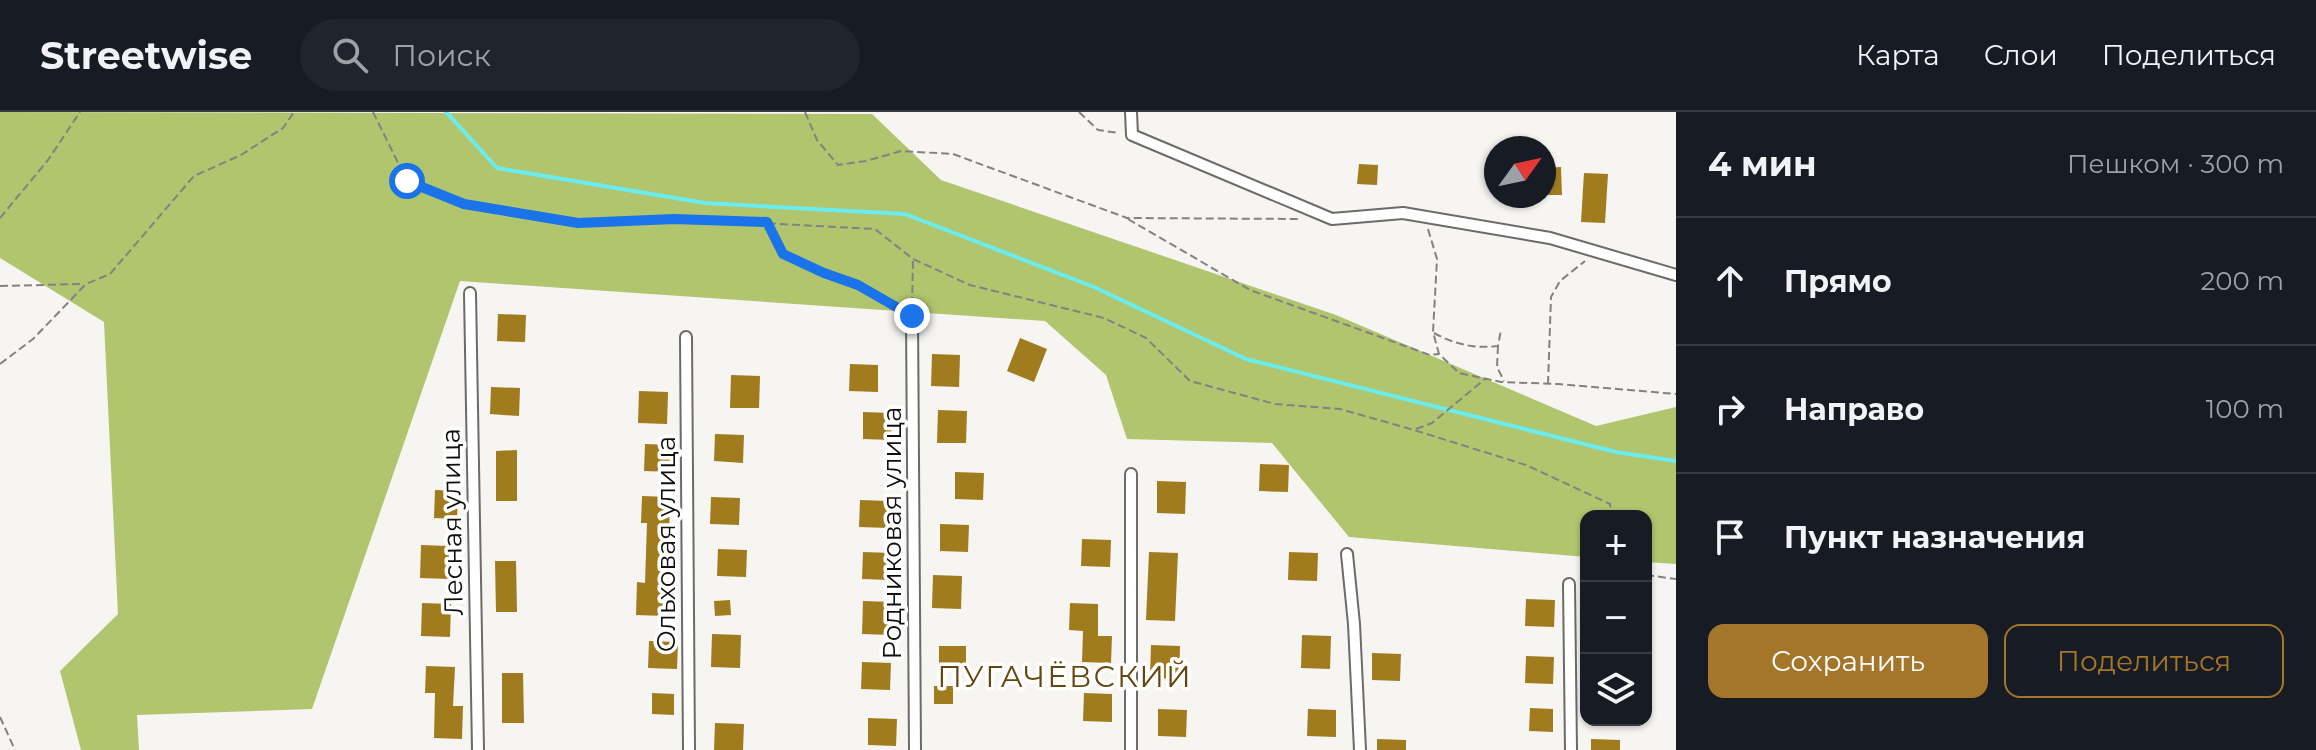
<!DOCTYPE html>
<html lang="ru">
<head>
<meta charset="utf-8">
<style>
	body { margin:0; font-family:Montserrat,sans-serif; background:#20242c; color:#f1f3f6 }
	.controls { position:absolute; right:24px; bottom:24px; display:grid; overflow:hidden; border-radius:16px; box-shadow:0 2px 6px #0004 }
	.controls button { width:72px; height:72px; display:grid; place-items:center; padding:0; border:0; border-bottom:2px solid #363941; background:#171b24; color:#f1f3f6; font:40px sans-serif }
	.compass { position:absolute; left:1484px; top:24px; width:72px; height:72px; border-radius:50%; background:#171b24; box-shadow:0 2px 6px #0004; rotate:57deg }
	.stop { position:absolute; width:24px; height:24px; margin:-18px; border:6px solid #1a73e8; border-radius:50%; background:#fff }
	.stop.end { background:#1a73e8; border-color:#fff; box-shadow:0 2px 8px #0008 }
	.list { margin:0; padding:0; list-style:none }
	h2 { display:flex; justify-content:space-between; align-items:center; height:104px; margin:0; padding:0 32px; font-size:34px }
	h2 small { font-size:26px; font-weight:400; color:#9ea1a6 }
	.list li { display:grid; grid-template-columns:52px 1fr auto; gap:24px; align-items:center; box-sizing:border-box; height:128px; padding:0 32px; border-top:2px solid #363941 }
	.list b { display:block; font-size:30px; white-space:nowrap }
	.list em { font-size:26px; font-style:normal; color:#9ea1a6 }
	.actions { display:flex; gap:16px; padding:24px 32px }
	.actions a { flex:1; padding:18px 0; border:2px solid #a57629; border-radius:16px; text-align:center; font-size:28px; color:#a57629 }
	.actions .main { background:#a57629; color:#fff }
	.icon { flex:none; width:44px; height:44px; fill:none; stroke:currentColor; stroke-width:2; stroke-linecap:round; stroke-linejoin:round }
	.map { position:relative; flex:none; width:1676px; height:638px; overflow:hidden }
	header { display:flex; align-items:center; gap:48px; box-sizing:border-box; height:112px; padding:0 40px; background:#171b24; border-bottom:2px solid #363941 }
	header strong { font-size:38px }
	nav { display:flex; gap:44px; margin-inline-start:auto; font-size:28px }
	.search { width:560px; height:72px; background:#20242c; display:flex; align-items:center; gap:20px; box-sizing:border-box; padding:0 28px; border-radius:44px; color:#9ea1a6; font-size:30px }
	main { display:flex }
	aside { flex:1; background:#171b24 }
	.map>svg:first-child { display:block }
	.forest { fill:#b1c56e }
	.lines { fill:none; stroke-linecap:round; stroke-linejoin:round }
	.stream { stroke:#6becee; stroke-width:4 }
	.building { fill:#a07c1f }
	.minor-casing { stroke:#6c6b68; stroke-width:14 }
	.path { stroke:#838280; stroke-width:2; stroke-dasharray:8 4; stroke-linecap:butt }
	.minor { stroke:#fff; stroke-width:10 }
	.route { stroke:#1a73e8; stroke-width:10 }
	.labels { text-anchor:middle; stroke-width:7; stroke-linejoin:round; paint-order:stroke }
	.street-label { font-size:26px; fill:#0e0e0d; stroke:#fff }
	.quarter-label { font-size:30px; letter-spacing:2px; fill:#664610; stroke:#fff }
</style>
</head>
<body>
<header>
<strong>Streetwise</strong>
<div class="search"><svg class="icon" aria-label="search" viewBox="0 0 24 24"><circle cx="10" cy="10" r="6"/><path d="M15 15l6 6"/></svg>Поиск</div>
<nav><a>Карта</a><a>Слои</a><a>Поделиться</a></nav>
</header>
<main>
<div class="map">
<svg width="1676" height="638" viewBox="0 0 1676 638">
	<rect width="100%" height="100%" fill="#f6f5f2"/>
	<path class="forest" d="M0 0 872 2 941 68 1336 203 1596 314 1676 295V452L1646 450V404H1586V445L1349 425 1272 331 1127 327 1106 263 1045 209 460 169 312 597 137 603 139 638H81L60 559 118 502 104 210 0 146Z"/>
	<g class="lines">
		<path class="stream" d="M446 0 497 56 705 91 905 102 1094 175 1246 247 1616 340 1676 349"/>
	</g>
	<g class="building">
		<path d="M1359 52 1378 53 1377 73 1357 72Z"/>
		<path d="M1561 55 1562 83H1544V56Z"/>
		<path d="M1584 61 1608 62 1605 111 1581 110Z"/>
		<path d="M498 202 526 203 525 230 497 229Z"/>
		<path d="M1020 226 1047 237 1034 270 1007 259Z"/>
		<path d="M932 242 960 243 959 275 931 274Z"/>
		<path d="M850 252 878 253V280L849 279Z"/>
		<path d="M731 263 760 264 759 296H730Z"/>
		<path d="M491 275 520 276 519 304 490 302Z"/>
		<path d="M639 279 668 280 667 312 638 311Z"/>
		<path d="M938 298 967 299 966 331H937Z"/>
		<path d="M863 300 892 301 891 328 863 327Z"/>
		<path d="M715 322 744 323 743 351 714 349Z"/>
		<path d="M645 332 674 333 673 360 644 359Z"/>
		<path d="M517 338V389H496V339Z"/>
		<path d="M1260 352 1289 353 1288 380 1259 379Z"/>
		<path d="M955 360 984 361 983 388 955 387Z"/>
		<path d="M1157 369 1186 370 1185 402 1157 401Z"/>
		<path d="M435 378 458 379 457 407 434 406Z"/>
		<path d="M642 384 670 385 669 427H675L674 459H666L665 504 636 503 637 470 645 471 647 411H641Z"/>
		<path d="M711 385 740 386 739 413 710 412Z"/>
		<path d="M860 388 889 389 888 416 859 415Z"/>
		<path d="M940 412 969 413 968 440 940 439Z"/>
		<path d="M1082 427 1111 428 1110 455 1081 454Z"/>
		<path d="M421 433 449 434V467L420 466Z"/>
		<path d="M718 437 747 438 746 465 717 464Z"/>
		<path d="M863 440 892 441 891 468 862 467Z"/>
		<path d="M1149 440 1178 441 1175 509 1146 508Z"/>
		<path d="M1289 440 1318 441 1317 469 1288 468Z"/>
		<path d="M495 449H516L517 500H496Z"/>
		<path d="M933 463 962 464 961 497 932 496Z"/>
		<path d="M1526 487 1555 488 1554 515 1525 514Z"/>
		<path d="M730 488 731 503 715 504 714 489Z"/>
		<path d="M863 489 892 490 891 523 862 522Z"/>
		<path d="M422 491 451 492 450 525 421 524Z"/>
		<path d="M1070 491 1098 492V524H1112L1111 551 1082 550 1083 519 1069 518Z"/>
		<path d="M712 522 741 523 740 556 711 555Z"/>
		<path d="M1302 523 1331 524 1330 557 1301 556Z"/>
		<path d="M649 529 678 530 677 557 648 556Z"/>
		<path d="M1151 533 1180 534 1179 567 1150 566Z"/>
		<path d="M939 534H966V553L939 554Z"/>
		<path d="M1372 541 1401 542 1400 569 1372 568Z"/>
		<path d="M1526 544 1554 545 1553 572 1525 571Z"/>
		<path d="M862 550 891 551 890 578 861 577Z"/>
		<path d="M426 554 455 555 453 594H463L462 627 434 626 435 581H425Z"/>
		<path d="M502 561H523L524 611H502Z"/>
		<rect x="934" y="574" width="19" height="18"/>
		<path d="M652 581 674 582V603L652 602Z"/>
		<path d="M1084 581 1112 582V610L1083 609Z"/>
		<path d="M1530 596 1553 597V620L1529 619Z"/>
		<path d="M1158 597 1187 598 1186 625 1158 624Z"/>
		<path d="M1308 597 1336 598V625L1307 624Z"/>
		<path d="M868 606 897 607 896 634 868 633Z"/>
		<path d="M715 611 744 612 743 638H714Z"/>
		<path d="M1377 627 1406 628V638H1377Z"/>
		<path d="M1591 627 1620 628V638H1591Z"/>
	</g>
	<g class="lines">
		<g class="minor-casing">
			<g id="minor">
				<path d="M1131 0 1132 23 1332 107 1403 101 1550 126 1676 163"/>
				<path d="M470 181 478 638"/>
				<path d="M912 204 915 638"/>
				<path d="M686 225 689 638"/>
				<path d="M1131 362V638"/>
				<path d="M1347 442 1354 512 1360 638"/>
				<path d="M1569 472 1571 638"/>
			</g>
		</g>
		<g class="path">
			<path d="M373 0 407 69 464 92 578 111 704 108 875 117 913 147 970 173 1104 206 1146 226 1190 269 1275 292 1340 297 1414 318 1526 353 1610 392 1612 404"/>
			<path d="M805 0 817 28 838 53 866 49 901 39 953 42 1127 106 1301 107"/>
			<path d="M1079 0 1098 18 1119 21"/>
			<path d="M0 106 48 48 80 0"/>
			<path d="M1128 107 1250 178 1430 243 1439 242"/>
			<path d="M768 111 783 142 824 161 858 173 902 198"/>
			<path d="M1428 117 1437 147 1433 220 1439 242 1459 261 1501 270 1558 272 1676 282"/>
			<path d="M0 174 83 172"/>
			<path d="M912 193 913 148"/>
			<path d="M1434 221C1454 232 1474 237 1498 234L1501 218"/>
			<path d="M1498 234 1497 255 1504 269"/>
			<path d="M0 252 33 227 86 172 110 162 194 64 241 43 283 16 294 0"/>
			<path d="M1548 272 1551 185 1560 169 1585 149"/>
			<path d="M1416 317 1432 311 1485 267"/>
			<path d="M1646 463 1676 467"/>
			<path d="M0 605 15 638"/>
		</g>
		<use href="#minor" class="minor"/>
	</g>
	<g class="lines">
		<path class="route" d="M407 69 464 92 578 111 674 107 767 110 783 142 824 161 858 173 912 204"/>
	</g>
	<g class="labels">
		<g class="street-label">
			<text transform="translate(452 410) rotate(-91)" y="9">Лесная улица</text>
			<text transform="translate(892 421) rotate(-90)" y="9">Родниковая улица</text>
			<text transform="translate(666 432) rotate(-90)" y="9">Ольховая улица</text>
		</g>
		<g class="quarter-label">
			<text x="1065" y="575">ПУГАЧЁВСКИЙ</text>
		</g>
	</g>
</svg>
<div class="controls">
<button>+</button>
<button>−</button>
<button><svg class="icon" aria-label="layers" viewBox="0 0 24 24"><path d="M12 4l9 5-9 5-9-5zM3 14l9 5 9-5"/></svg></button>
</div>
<svg class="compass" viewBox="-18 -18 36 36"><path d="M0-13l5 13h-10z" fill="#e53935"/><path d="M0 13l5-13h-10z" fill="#9ea1a6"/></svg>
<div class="stop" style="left:407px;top:69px"></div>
<div class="stop end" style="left:912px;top:204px"></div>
</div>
<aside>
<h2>4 мин<small>Пешком · 300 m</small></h2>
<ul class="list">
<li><svg class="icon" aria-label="ahead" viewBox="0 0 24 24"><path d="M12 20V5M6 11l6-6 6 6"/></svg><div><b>Прямо</b></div><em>200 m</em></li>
<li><svg class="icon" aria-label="right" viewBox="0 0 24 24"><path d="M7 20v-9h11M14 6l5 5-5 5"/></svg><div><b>Направо</b></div><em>100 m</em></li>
<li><svg class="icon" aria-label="arrive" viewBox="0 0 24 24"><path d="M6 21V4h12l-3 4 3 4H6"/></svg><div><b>Пункт назначения</b></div></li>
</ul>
<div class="actions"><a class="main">Сохранить</a><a>Поделиться</a></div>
</aside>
</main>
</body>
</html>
